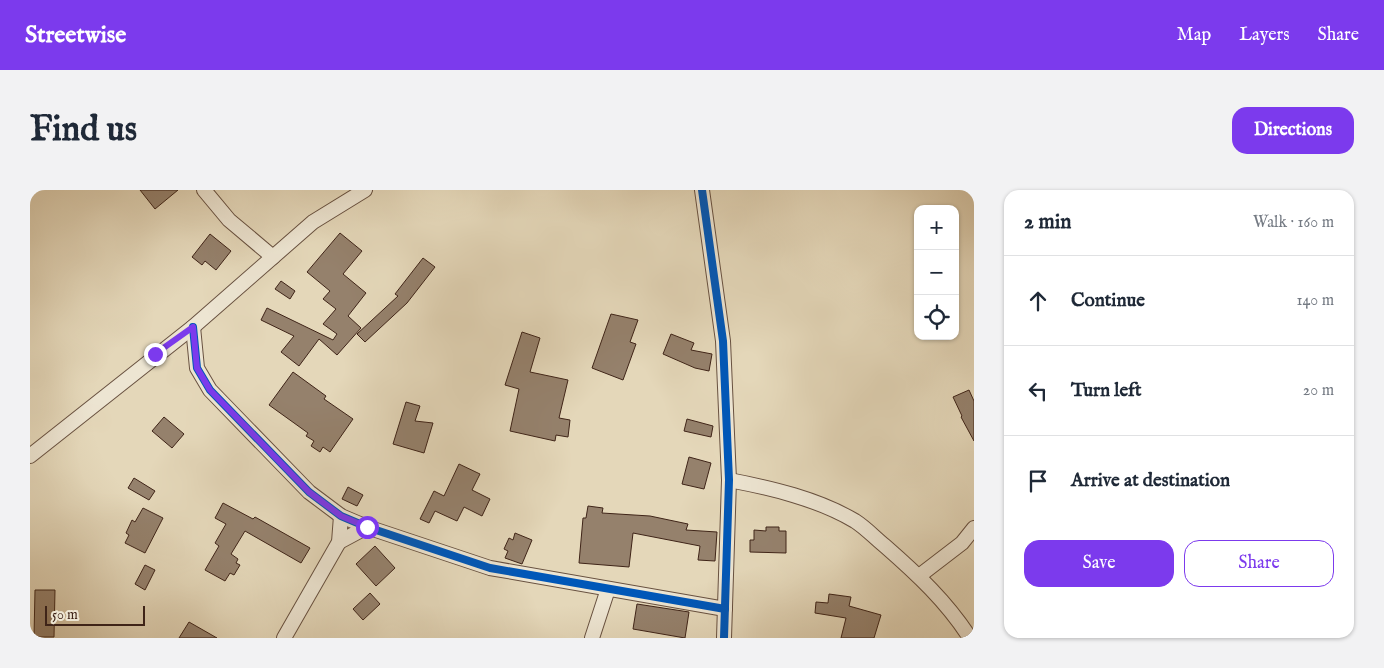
<!DOCTYPE html>
<html lang="en">
<head>
<meta charset="utf-8">
<style>
	body { margin:0; font-family:"IM FELL English",serif; background:#f2f2f3; color:#1f2937 }
	.controls { position:absolute; right:15px; top:15px; display:grid; overflow:hidden; border-radius:10px; box-shadow:0 1px 4px #0004 }
	.controls button { width:45px; height:45px; display:grid; place-items:center; padding:0; border:0; border-bottom:1px solid #e0e1e3; background:#fff; color:#1f2937; font:25px sans-serif }
	.scale { position:absolute; left:15px; bottom:12px; width:100px; box-sizing:border-box; padding-left:5px; border:2px solid #3f2418; border-top:0; font-size:14px; line-height:18px; white-space:nowrap; color:#3f2418; -webkit-text-stroke:4px #ede5d2; paint-order:stroke }
	.stop { position:absolute; width:15px; height:15px; margin:-11px; border:4px solid #7c3aed; border-radius:50%; background:#fff }
	.stop.end { background:#7c3aed; border-color:#fff; box-shadow:0 1px 5px #0008 }
	.list { margin:0; padding:0; list-style:none }
	h2 { display:flex; justify-content:space-between; align-items:center; height:65px; margin:0; padding:0 20px; font-size:21px }
	h2 small { font-size:16px; font-weight:400; color:#747a83 }
	.list li { display:grid; grid-template-columns:32px 1fr auto; gap:15px; align-items:center; box-sizing:border-box; height:90px; padding:0 20px; border-top:1px solid #e0e1e3 }
	.list b { display:block; font-size:19px; white-space:nowrap }
	.list em { font-size:16px; font-style:normal; color:#747a83 }
	.actions { display:flex; gap:10px; padding:15px 20px }
	.actions a { flex:1; padding:11px 0; border:1px solid #7c3aed; border-radius:15px; text-align:center; font-size:18px; color:#7c3aed }
	.actions .main { background:#7c3aed; color:#fff }
	.icon { flex:none; width:28px; height:28px; fill:none; stroke:currentColor; stroke-width:2; stroke-linecap:round; stroke-linejoin:round }
	.map { position:relative; flex:none; width:944px; height:448px; overflow:hidden; border-radius:15px }
	header { display:flex; align-items:center; gap:30px; box-sizing:border-box; height:70px; padding:0 25px; background:#7c3aed; color:#fff }
	header strong { font-size:24px }
	nav { display:flex; gap:28px; margin-inline-start:auto; font-size:18px }
	.intro { display:flex; align-items:center; justify-content:space-between; box-sizing:border-box; height:120px; padding:0 30px }
	h1 { margin:0; font-size:35px }
	.button { padding:12px 22px; border-radius:15px; background:#7c3aed; color:#fff; font-size:18px; font-weight:700 }
	main { display:flex; gap:30px; padding:0 30px }
	aside { flex:1; background:#fff; border-radius:15px; box-shadow:0 1px 4px #0004 }
	.map>svg:first-child { display:block }
	.building { fill:#95816c; stroke:#3f2418 }
	.lines { fill:none; stroke-linecap:round; stroke-linejoin:round }
	.minor-casing { stroke:#685140; stroke-width:16 }
	.minor { stroke:#ede5d2; stroke-width:14 }
	.cycleway-casing { stroke:#ede5d2; stroke-width:11 }
	.cycleway { stroke:#0057b8; stroke-width:8 }
	.route { stroke:#7c3aed; stroke-width:6 }
</style>
</head>
<body>
<header>
<strong>Streetwise</strong>
<nav><a>Map</a><a>Layers</a><a>Share</a></nav>
</header>
<div class="intro"><h1>Find us</h1><a class="button">Directions</a></div>
<main>
<div class="map">
<svg width="944" height="448" viewBox="0 0 944 448">
	<rect width="100%" height="100%" fill="#e4d7b9"/>
	<filter id="stains"><feTurbulence type="fractalNoise" baseFrequency=".004" numOctaves="4"/><feColorMatrix values="0 0 0 0 .2 0 0 0 0 .09 0 0 0 0 .02 0 0 0 .5 -.17"/></filter>
	<radialGradient id="worn" r=".72"><stop offset=".6" stop-color="#630" stop-opacity="0"/><stop offset="1" stop-color="#630" stop-opacity=".3"/></radialGradient>
	<g class="building">
		<path d="M110 0H148L125 19Z"/>
		<path d="M310 43 332 61 313 84 336 103 318 126 331 138 307 165 289 149 269 176 251 162 264 146 231 130 237 118 303 150 307 144 293 134 306 119 293 109 300 101 277 82Z"/>
		<path d="M180 44 201 61 186 80 175 71 172 75 162 67Z"/>
		<path d="M393 68 405 77 377 113 335 152 327 144 368 106 365 104Z"/>
		<path d="M251 91 265 101 260 109 245 99Z"/>
		<path d="M581 124 608 130 600 152 606 154 593 190 562 178Z"/>
		<path d="M492 142 510 148 500 182 538 190 529 228 540 230 538 247 526 245 525 251 480 241 489 199 475 195Z"/>
		<path d="M641 144 664 153 661 160 682 164 679 181 665 178 633 164Z"/>
		<path d="M263 182 296 206 294 209 323 229 300 262 293 257 290 262 281 256 284 251 276 246 278 243 239 215Z"/>
		<path d="M939 200 944 211V251L931 227 932 226 923 207Z"/>
		<path d="M376 212 390 216 385 231 403 233 394 263 363 254Z"/>
		<path d="M134 227 154 244 142 258 122 241Z"/>
		<path d="M657 229 683 236 681 247 654 241Z"/>
		<path d="M659 267 681 273 674 299 652 294Z"/>
		<path d="M429 274 450 284 442 300 460 309 452 326 434 317 427 331 405 321 399 333 390 329 404 301 414 306Z"/>
		<path d="M104 288 125 301 119 310 98 298Z"/>
		<path d="M318 297 333 305 327 316 312 309Z"/>
		<path d="M193 313 223 329 225 327 280 358 271 373 215 341 201 364 208 369 206 373 210 375 204 385 200 383 195 391 175 380 189 356 185 353 196 334 185 328Z"/>
		<path d="M558 316 573 318 572 323 620 326 658 334 656 340 687 342 685 371 668 370 670 356 603 343 599 377 549 373 553 328H556Z"/>
		<path d="M113 318 133 328 115 363 95 353 99 345 96 343 102 330 105 332Z"/>
		<path d="M736 337H749V341H756V363L720 362V350H724V340L736 341Z"/>
		<path d="M485 343 502 350 492 374 475 368 478 361 474 359 479 348 483 350Z"/>
		<path d="M345 356 365 378 346 396 326 374Z"/>
		<path d="M115 375 125 380 115 400 105 394Z"/>
		<path d="M5 400H25L24 447H4Z"/>
		<path d="M340 403 350 414 333 430 323 419Z"/>
		<path d="M799 404 821 407 819 416 851 425 844 448H811L816 428 785 423 786 412 798 413Z"/>
		<path d="M607 414 659 422 655 448 603 439Z"/>
		<path d="M159 432 187 448H149Z"/>
	</g>
	<g class="lines">
		<g class="minor-casing">
			<g id="minor">
				<path d="M174 0 199 30 243 67"/>
				<path d="M672 0 693 151 699 290 694 448"/>
				<path d="M163 137 167 178 180 200 279 302 311 326 337 337 460 378 695 419"/>
				<path d="M0 266 163 137 283 32 335 0"/>
				<path d="M699 290C741 298 788 309 825 331 836 338 845 348 855 356 887 384 917 412 940 448"/>
				<path d="M309 352 337 337"/>
				<path d="M889 386 932 353 944 338"/>
				<path d="M254 448 309 352 311 326"/>
				<path d="M562 448 578 399"/>
			</g>
		</g>
		<use href="#minor" class="minor"/>
		<g class="cycleway-casing">
			<g id="cycleway">
				<path d="M672 0 693 151 699 290 694 448"/>
				<path d="M163 137 167 178 180 200 279 302 311 326 337 337 460 378 695 419"/>
			</g>
		</g>
		<use href="#cycleway" class="cycleway"/>
	</g>
	<g class="lines">
		<path class="route" d="M125 164 163 137 167 178 180 200 279 302 311 326 337 337"/>
	</g>
	<rect width="100%" height="100%" filter="url(#stains)"/>
	<rect width="100%" height="100%" fill="url(#worn)"/>
</svg>
<div class="controls">
<button>+</button>
<button>−</button>
<button><svg class="icon" aria-label="locate" viewBox="0 0 24 24"><circle cx="12" cy="12" r="6"/><path d="M12 2v4M12 18v4M2 12h4M18 12h4"/></svg></button>
</div>
<div class="scale">50 m</div>
<div class="stop" style="left:337px;top:337px"></div>
<div class="stop end" style="left:125px;top:164px"></div>
</div>
<aside>
<h2>2 min<small>Walk · 160 m</small></h2>
<ul class="list">
<li><svg class="icon" aria-label="ahead" viewBox="0 0 24 24"><path d="M12 20V5M6 11l6-6 6 6"/></svg><div><b>Continue</b></div><em>140 m</em></li>
<li><svg class="icon" aria-label="left" viewBox="0 0 24 24"><path d="M17 20v-9H6M10 6l-5 5 5 5"/></svg><div><b>Turn left</b></div><em>20 m</em></li>
<li><svg class="icon" aria-label="arrive" viewBox="0 0 24 24"><path d="M6 21V4h12l-3 4 3 4H6"/></svg><div><b>Arrive at destination</b></div></li>
</ul>
<div class="actions"><a class="main">Save</a><a>Share</a></div>
</aside>
</main>
</body>
</html>
